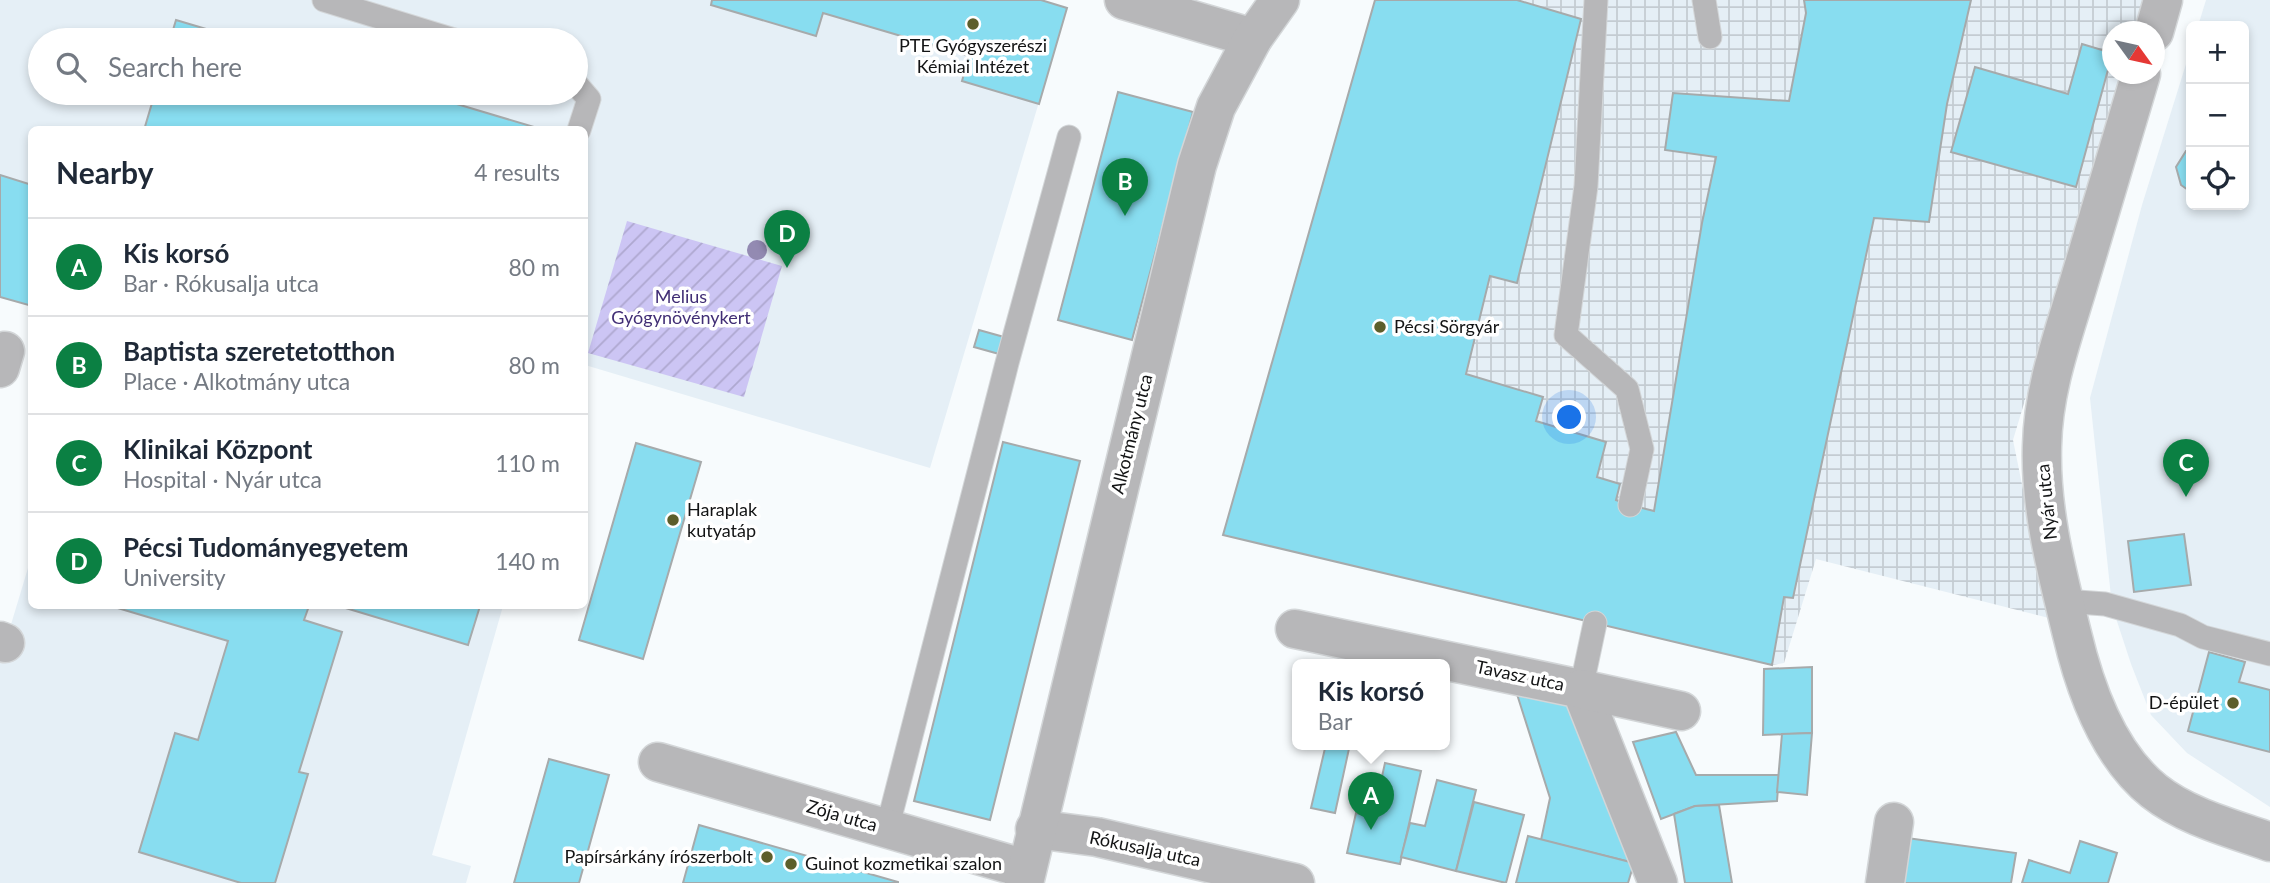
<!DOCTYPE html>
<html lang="en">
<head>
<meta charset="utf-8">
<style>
	body { margin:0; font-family:Lato,sans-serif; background:#f2f2f3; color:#1f2937 }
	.controls { position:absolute; right:21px; top:21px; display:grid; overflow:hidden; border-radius:10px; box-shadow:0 4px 10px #0003 }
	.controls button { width:63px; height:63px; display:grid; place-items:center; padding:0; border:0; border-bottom:2px solid #e0e1e3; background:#fff; color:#1f2937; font:35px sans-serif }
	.compass { position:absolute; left:2102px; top:21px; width:63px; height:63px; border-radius:50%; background:#fff; box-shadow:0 4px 10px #0003; rotate:123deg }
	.you { position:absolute; left:1570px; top:418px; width:24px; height:24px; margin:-18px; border:5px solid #fff; border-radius:50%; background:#1a73e8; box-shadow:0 0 0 10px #1a73e833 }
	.badge { display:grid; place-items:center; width:46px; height:46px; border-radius:50%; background:#0b8043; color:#fff; font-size:23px; font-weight:700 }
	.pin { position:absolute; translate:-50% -58px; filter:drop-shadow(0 2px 4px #0008) }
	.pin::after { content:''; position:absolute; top:37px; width:24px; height:21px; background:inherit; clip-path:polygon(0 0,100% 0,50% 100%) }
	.popup { position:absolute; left:1292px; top:659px; width:158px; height:91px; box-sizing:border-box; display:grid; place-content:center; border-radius:10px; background:#fff; filter:drop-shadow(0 2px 5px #0005); font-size:23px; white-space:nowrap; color:#747a83 }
	.popup b { font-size:26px; color:#1f2937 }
	.popup::after { content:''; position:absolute; left:50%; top:100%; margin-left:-14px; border:14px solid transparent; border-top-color:#fff }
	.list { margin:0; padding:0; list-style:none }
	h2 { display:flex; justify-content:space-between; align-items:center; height:91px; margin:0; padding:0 28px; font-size:30px }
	h2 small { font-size:23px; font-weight:400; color:#747a83 }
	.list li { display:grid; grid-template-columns:46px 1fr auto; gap:21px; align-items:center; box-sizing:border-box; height:98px; padding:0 28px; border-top:2px solid #e0e1e3 }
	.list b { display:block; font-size:26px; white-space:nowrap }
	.list p { margin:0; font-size:23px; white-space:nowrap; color:#747a83 }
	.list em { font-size:23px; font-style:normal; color:#747a83 }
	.icon { flex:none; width:38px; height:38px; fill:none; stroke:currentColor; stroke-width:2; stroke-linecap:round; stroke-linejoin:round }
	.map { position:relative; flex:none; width:2270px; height:883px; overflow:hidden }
	.search { position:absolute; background:#fff; box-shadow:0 4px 10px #0003; left:28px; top:28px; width:560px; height:77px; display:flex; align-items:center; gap:18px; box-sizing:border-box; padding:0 24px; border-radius:38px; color:#747a83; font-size:26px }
	.panel { position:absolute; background:#fff; box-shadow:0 4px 10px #0003; left:28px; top:126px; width:560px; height:483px; border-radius:10px }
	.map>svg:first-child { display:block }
	.built { fill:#e5eff6; fill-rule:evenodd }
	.industrial { fill:url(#industrial-grid) }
	.garden { fill:url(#garden-furrows) }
	.building { fill:#88ddf0; stroke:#a6aaab; stroke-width:2 }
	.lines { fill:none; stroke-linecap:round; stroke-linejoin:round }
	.service-casing { stroke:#d3d6d8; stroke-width:25 }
	.minor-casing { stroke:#d3d6d8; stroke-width:41 }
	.tertiary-casing { stroke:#d3d6d8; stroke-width:41 }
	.service { stroke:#b7b7b9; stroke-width:23 }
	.minor { stroke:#b7b7b9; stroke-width:38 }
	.tertiary { stroke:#b7b7b9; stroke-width:38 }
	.tree { fill:#938ab2 }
	.poi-dot { fill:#5c5e2b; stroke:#fff; stroke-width:2.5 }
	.labels { text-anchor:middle; stroke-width:7; stroke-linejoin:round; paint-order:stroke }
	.poi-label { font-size:18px; fill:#131415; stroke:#fff; text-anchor:start }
	.park-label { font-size:18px; fill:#412e75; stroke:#fff }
	.street-label { font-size:18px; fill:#131415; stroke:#fff }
</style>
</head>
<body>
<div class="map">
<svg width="2270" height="883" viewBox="0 0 2270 883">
	<defs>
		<pattern id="industrial-grid" width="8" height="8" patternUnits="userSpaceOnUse" patternTransform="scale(1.75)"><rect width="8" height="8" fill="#e5eff6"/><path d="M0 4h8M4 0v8" fill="none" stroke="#c4ccd2"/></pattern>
		<pattern id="garden-furrows" width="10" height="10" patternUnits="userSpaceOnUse" patternTransform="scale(1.75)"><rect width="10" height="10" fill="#ccc5f4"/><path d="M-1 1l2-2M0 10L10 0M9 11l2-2" fill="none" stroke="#aea8d0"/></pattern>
	</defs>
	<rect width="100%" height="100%" fill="#f7fbfd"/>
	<g class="built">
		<path d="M0 0H1041L1067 8 930 468 585 365 584 130H32L31 185 0 175ZM40 40H576V93H40Z"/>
		<path d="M2206 0H2270V807L2187 753 2151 715 2131 664 2112 606 2090 398 2142 205 2191 48V205H2244V26H2198Z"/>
		<path d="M31 558 32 606H503L432 855 471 866 466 883H0V661Z"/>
	</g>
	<path class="industrial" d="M1375 0H2145L2136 31 2112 32V74H2123L2013 440 2049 618 1816 559 1784 663 1772 665 1223 535Z"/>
	<path class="garden" d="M627 221 782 266 744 397 588 353Z"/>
	<g class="building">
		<path d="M712 0H1041L1067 8 1039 104 962 81 969 56 823 13 816 36 711 5Z"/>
		<path d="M1375 0H1517L1581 19 1517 283 1490 276 1466 374 1543 397 1536 421 1606 442 1597 477 1620 484 1616 500 1630 505 1654 511 1702 223 1716 157 1665 150 1673 93 1789 101 1806 13 1804 0H1971L1947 104 1929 222 1874 218 1793 598 1784 597 1772 665 1223 535Z"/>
		<path d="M176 20 243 40H170Z"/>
		<path d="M2082 44 2112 53V55L2076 187 1951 152 1975 67 2068 94Z"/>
		<path d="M1118 92 1193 112 1132 340 1058 320Z"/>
		<path d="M155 93H420L544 130H144Z"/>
		<path d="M2191 150V192L2181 185 2176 167 2186 151Z"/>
		<path d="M0 175 32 185V306L0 297Z"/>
		<path d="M979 330 1004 337 999 354 974 347Z"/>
		<path d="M1003 442 1080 461 990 820 914 801Z"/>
		<path d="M636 443 701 462 643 659 579 640Z"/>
		<path d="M2184 534 2191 585 2134 592 2128 541Z"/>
		<path d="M111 606H309L304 620 342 632 299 772 308 774 275 883H241L139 852 175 733 198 740 228 641Z"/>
		<path d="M339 606H480L468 645Z"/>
		<path d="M2209 652 2245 662 2239 682 2270 690V752L2188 731Z"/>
		<path d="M1812 667V733L1763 735 1764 669Z"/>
		<path d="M1516 691 1571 701 1634 863 1541 840 1550 798Z"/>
		<path d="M1676 732 1696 775H1779L1777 801 1695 806 1661 819 1633 742Z"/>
		<path d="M1812 733 1807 795 1777 792 1782 734Z"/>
		<path d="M1326 744H1350L1335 813 1311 808Z"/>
		<path d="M549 759 609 775 579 883H514Z"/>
		<path d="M1385 763 1421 771 1400 864 1347 853 1356 813 1373 817Z"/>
		<path d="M1437 780 1476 790 1456 871 1401 857 1410 823 1425 826Z"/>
		<path d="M1474 802 1524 815 1506 883 1456 871Z"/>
		<path d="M1719 805 1732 883H1685L1674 814 1695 806Z"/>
		<path d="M699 825 898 882V883H683Z"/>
		<path d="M1528 836 1634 863 1628 883H1516Z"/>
		<path d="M1907 838 2016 853 2011 883H1900Z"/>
		<path d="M2080 841 2117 853 2108 883H2022L2029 860 2070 873Z"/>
	</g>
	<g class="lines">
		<g class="service-casing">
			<g id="service">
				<path d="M324 0 454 40"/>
				<path d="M1596 0 1586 186 1566 335 1627 389 1642 449 1630 505"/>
				<path d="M1704 0 1710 37"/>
				<path d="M576 84 589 99 579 130"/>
				<path d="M2064 601 2105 604 2180 625 2203 637 2270 654"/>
				<path d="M1581 689 1595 623"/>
				<path d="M887 829 1007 363 1069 137"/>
			</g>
		</g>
		<g class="minor-casing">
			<g id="minor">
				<path d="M1124 0 1253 38"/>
				<path d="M0 368 5 351"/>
				<path d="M1295 629 1581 689 1658 883"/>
				<path d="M0 641 5 643"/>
				<path d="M1581 689 1681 711"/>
				<path d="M658 762 1026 869"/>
				<path d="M1035 829 1097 837 1295 883"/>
				<path d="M1885 883 1894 822"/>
			</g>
		</g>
		<g class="tertiary-casing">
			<g id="tertiary">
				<path d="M2154 32 2163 0"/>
				<path d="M2141 74C2121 143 2100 212 2079 282 2063 336 2043 389 2042 446 2040 510 2057 573 2072 634 2085 689 2109 755 2154 791 2187 817 2231 828 2270 842"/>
				<path d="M1024 883 1197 165 1216 107 1253 38 1280 0"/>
			</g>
		</g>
		<use href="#service" class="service"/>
		<use href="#minor" class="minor"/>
		<use href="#tertiary" class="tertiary"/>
	</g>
	<circle class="tree" cx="757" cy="250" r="10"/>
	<g class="poi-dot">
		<circle cx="973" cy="24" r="7"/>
		<circle cx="1380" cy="327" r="7"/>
		<circle cx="673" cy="520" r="7"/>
		<circle cx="2233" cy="703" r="7"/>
		<circle cx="767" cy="857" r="7"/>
		<circle cx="791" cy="864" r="7"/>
	</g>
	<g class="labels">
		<g class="poi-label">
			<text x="973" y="52" text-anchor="middle">PTE Gyógyszerészi<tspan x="973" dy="21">Kémiai Intézet</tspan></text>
			<text x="1394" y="333">Pécsi Sörgyár</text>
			<text x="687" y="516">Haraplak<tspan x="687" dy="21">kutyatáp</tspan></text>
			<text x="2219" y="709" text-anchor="end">D-épület</text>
			<text x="753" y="863" text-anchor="end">Papírsárkány írószerbolt</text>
			<text x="805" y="870">Guinot kozmetikai szalon</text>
		</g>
		<g class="park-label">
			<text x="681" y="303">Melius<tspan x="681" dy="21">Gyógynövénykert</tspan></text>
		</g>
		<g class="street-label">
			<text transform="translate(1132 434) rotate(-76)" y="6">Alkotmány utca</text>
			<text transform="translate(2047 502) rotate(-96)" y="6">Nyár utca</text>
			<text transform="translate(1520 676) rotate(12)" y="6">Tavasz utca</text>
			<text transform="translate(842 816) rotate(16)" y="6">Zója utca</text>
			<text transform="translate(1145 849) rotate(12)" y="6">Rókusalja utca</text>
		</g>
	</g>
</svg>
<div class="controls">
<button>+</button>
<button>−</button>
<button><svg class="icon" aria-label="locate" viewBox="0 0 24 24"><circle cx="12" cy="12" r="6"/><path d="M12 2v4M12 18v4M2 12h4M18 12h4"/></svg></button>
</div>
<svg class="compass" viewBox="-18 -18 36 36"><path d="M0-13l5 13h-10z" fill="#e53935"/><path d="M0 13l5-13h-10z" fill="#747a83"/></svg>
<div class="you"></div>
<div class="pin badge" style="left:1371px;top:830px">A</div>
<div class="popup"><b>Kis korsó</b>Bar</div>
<div class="pin badge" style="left:1125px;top:216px">B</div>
<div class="pin badge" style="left:2186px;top:497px">C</div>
<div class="pin badge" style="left:787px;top:268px">D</div>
<div class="search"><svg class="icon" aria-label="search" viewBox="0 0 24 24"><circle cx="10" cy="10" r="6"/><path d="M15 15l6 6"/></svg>Search here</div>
<section class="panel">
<h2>Nearby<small>4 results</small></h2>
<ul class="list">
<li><span class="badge">A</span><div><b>Kis korsó</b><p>Bar · Rókusalja utca</p></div><em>80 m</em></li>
<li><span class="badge">B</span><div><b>Baptista szeretetotthon</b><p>Place · Alkotmány utca</p></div><em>80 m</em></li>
<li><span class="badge">C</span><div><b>Klinikai Központ</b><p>Hospital · Nyár utca</p></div><em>110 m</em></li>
<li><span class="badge">D</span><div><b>Pécsi Tudományegyetem</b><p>University</p></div><em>140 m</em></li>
</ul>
</section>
</div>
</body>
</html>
